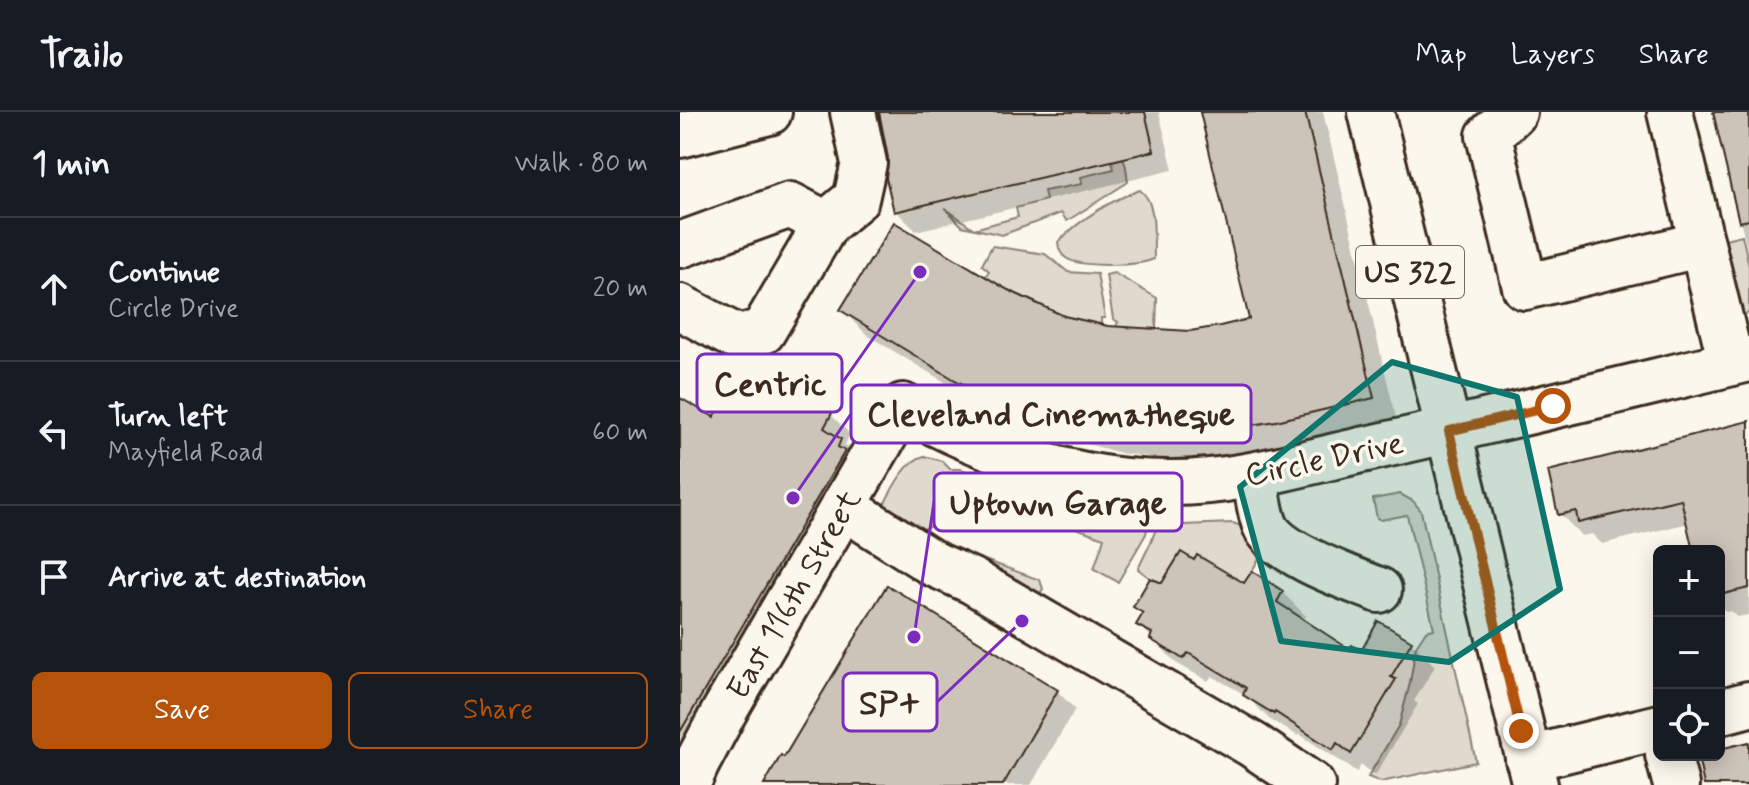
<!DOCTYPE html>
<html lang="en">
<head>
<meta charset="utf-8">
<style>
	body { margin:0; font-family:Mynerve,sans-serif; background:#242831; color:#f1f3f6 }
	.controls { position:absolute; right:24px; bottom:24px; display:grid; overflow:hidden; border-radius:12px; box-shadow:0 4px 20px #0003 }
	.controls button { width:72px; height:72px; display:grid; place-items:center; padding:0; border:0; border-bottom:2px solid #363941; background:#171b24; color:#f1f3f6; font:40px sans-serif }
	.stop { position:absolute; width:24px; height:24px; margin:-18px; border:6px solid #b45309; border-radius:50%; background:#fff }
	.stop.end { background:#b45309; border-color:#fff; box-shadow:0 2px 8px #0008 }
	.list { margin:0; padding:0; list-style:none }
	h2 { display:flex; justify-content:space-between; align-items:center; height:104px; margin:0; padding:0 32px; font-size:34px }
	h2 small { font-size:26px; font-weight:400; color:#9ea1a6 }
	.list li { display:grid; grid-template-columns:52px 1fr auto; gap:24px; align-items:center; box-sizing:border-box; height:144px; padding:0 32px; border-top:2px solid #363941 }
	.list b { display:block; font-size:30px; white-space:nowrap }
	.list p { margin:0; font-size:26px; white-space:nowrap; color:#9ea1a6 }
	.list em { font-size:26px; font-style:normal; color:#9ea1a6 }
	.actions { display:flex; gap:16px; padding:24px 32px }
	.actions a { flex:1; padding:18px 0; border:2px solid #b45309; border-radius:12px; text-align:center; font-size:28px; color:#b45309 }
	.actions .main { background:#b45309; color:#fff }
	.icon { flex:none; width:44px; height:44px; fill:none; stroke:currentColor; stroke-width:2; stroke-linecap:round; stroke-linejoin:round }
	.map { position:relative; flex:none; width:1069px; height:673px; overflow:hidden }
	header { display:flex; align-items:center; gap:48px; box-sizing:border-box; height:112px; padding:0 40px; background:#171b24; border-bottom:2px solid #363941 }
	header strong { font-size:38px }
	nav { display:flex; gap:44px; margin-inline-start:auto; font-size:28px }
	main { display:flex }
	aside { flex:1; background:#171b24 }
	.map>svg:first-child { display:block }
	.green { fill:#dfd9ce; stroke:#8d8276; stroke-width:2 }
	.shadow { fill:#0003 }
	.building { fill:#ccc4b9; stroke:#3b2a1e; stroke-width:2 }
	.lines { fill:none; stroke-linecap:round; stroke-linejoin:round }
	.minor-casing { stroke:#3b2a1e; stroke-width:50 }
	.major-casing { stroke:#3b2a1e; stroke-width:50 }
	.minor { stroke:#fbf7ec; stroke-width:44 }
	.major { stroke:#fbf7ec; stroke-width:44 }
	.route { stroke:#b45309; stroke-width:10 }
	.marked { fill:#0f766e; fill-opacity:0.2; stroke:#0f766e; stroke-width:6; stroke-linejoin:round }
	.labels { text-anchor:middle; stroke-width:7; stroke-linejoin:round; paint-order:stroke }
	.shield { fill:#fbf7ec; stroke:#75685c; stroke-width:2 }
	.shield-label { font-size:30px; font-weight:bold; fill:#3b2a1e }
	.street-label { font-size:32px; fill:#3b2a1e; stroke:#fbf7ec }
	.leader { fill:none; stroke:#7b2cbf; stroke-width:3 }
	.callout-dot { fill:#7b2cbf; stroke:#fbf7ec; stroke-width:3 }
	.callout { fill:#fbf7ec; stroke:#7b2cbf; stroke-width:3 }
	.callout-label { font-size:34px; text-anchor:middle; font-weight:bold; fill:#3b2a1e }
</style>
</head>
<body>
<header>
<strong>Trailo</strong>
<nav><a>Map</a><a>Layers</a><a>Share</a></nav>
</header>
<main>
<aside>
<h2>1 min<small>Walk · 80 m</small></h2>
<ul class="list">
<li><svg class="icon" aria-label="ahead" viewBox="0 0 24 24"><path d="M12 20V5M6 11l6-6 6 6"/></svg><div><b>Continue</b><p>Circle Drive</p></div><em>20 m</em></li>
<li><svg class="icon" aria-label="left" viewBox="0 0 24 24"><path d="M17 20v-9H6M10 6l-5 5 5 5"/></svg><div><b>Turn left</b><p>Mayfield Road</p></div><em>60 m</em></li>
<li><svg class="icon" aria-label="arrive" viewBox="0 0 24 24"><path d="M6 21V4h12l-3 4 3 4H6"/></svg><div><b>Arrive at destination</b></div></li>
</ul>
<div class="actions"><a class="main">Save</a><a>Share</a></div>
</aside>
<div class="map">
<svg width="1069" height="673" viewBox="0 0 1069 673">
	<rect width="100%" height="100%" fill="#fbf7ec"/>
	<filter id="ink" filterUnits="userSpaceOnUse"><feTurbulence type="fractalNoise" baseFrequency=".0125" numOctaves="2"/><feDisplacementMap in="SourceGraphic" scale="16" xChannelSelector="R" yChannelSelector="G"/><feConvolveMatrix kernelMatrix="1 2 1 2 8 2 1 2 1" color-interpolation-filters="sRGB"/></filter>
	<g filter="url(#ink)">
		<g class="green">
			<path d="M443 46 446 55 448 70 387 109 381 101 322 123 282 114 265 96 294 117 338 105 336 96 366 88 364 79 402 72 401 65 434 57 432 49Z"/>
			<path d="M460 78C478 91 473 127 474 147 459 154 400 156 386 146 380 142 379 137 378 130 401 107 429 89 460 78Z"/>
			<path d="M1062 123 1069 154V201L1058 204 1032 130Z"/>
			<path d="M312 134 365 142 388 160 417 162 425 206H421V213L384 204 328 178 305 165 309 159 302 153Z"/>
			<path d="M434 161 477 186 476 218 436 215 438 210 433 207 426 163Z"/>
			<path d="M244 344 262 349 270 357H281L354 385 431 406 436 410 451 409 468 412 466 422 438 470 414 457 424 426 286 376 277 403 234 421 198 404C208 386 223 349 244 344Z"/>
			<path d="M720 382 733 389 741 399 796 650 701 670 688 665 719 613 730 571 736 534 746 519 754 517 727 403 701 408 697 406 693 387Z"/>
			<path d="M553 411 561 414 579 447 561 477 550 463 517 443 514 448 501 441 482 471 470 466 458 457 471 430 477 414Z"/>
			<path d="M302 447 360 468 363 477 360 481 356 482 301 451Z"/>
		</g>
		<g class="shadow">
			<path d="M201 0H479L493 58 236 119 216 99 210 46Z"/>
			<path d="M522 0H643L717 310 562 343 493 348 441 341 348 316 301 292 187 223 162 198 327 180 383 205 427 216 510 221 571 208Z"/>
			<path d="M1035 0H1069V145Z"/>
			<path d="M0 288 35 308 150 302 170 322 165 333 180 348 0 673Z"/>
			<path d="M1069 311V503L1057 505 1051 499 1046 500 1039 493V439H1015L1009 411 922 432 912 422 902 424 880 402Z"/>
			<path d="M483 473 565 474 602 480 626 504 623 509 670 539 682 541 731 530 755 554 734 589 738 592 695 664 681 653 677 660 619 622 618 624 589 607 567 584 532 564 528 569 496 551 459 512 464 503 456 495Z"/>
			<path d="M377 579 395 597 351 673H86Z"/>
		</g>
		<g class="building">
			<path d="M199 0H465L474 39 214 100 206 66 208 46Z"/>
			<path d="M520 0H625L694 286 596 309 537 319 467 324 415 317 321 292 275 268 160 198 214 110 328 178 384 204 428 214 510 219 540 214 569 207Z"/>
			<path d="M1033 0H1069V108L1059 110Z"/>
			<path d="M74 248 152 301 144 316 161 327 158 335 165 339 0 620V286L34 305 67 250Z"/>
			<path d="M1069 309V476L1039 483V439H1013L1001 387 898 411 896 399 878 403 868 359Z"/>
			<path d="M501 440 514 448 517 443 564 471 572 459 603 479 597 490 669 537 672 533 681 539 698 509 732 529 711 565 716 567 671 642 657 631 653 638 595 600 594 602 563 583 566 576 508 541 503 547 470 527 472 521 456 513 463 501 453 495 470 466 482 471Z"/>
			<path d="M207 473 378 578 323 673H84L101 643 104 645Z"/>
			<path d="M1069 630V673H1024L1018 645 1039 643V637Z"/>
		</g>
		<g class="lines">
			<g class="minor-casing">
				<g id="minor">
					<path d="M834 0 809 24 845 175 1022 132"/>
					<path d="M990 0 1051 251"/>
					<path d="M0 23 89 0"/>
					<path d="M0 133 110 93 146 112 176 87 184 51 173 0"/>
					<path d="M0 195 58 226 83 219 146 112"/>
					<path d="M574 364C578 379 579 398 585 413 596 441 671 467 699 478"/>
					<path d="M164 395 254 452 292 469 573 633 632 673"/>
					<path d="M1039 600 1069 592"/>
					<path d="M988 643 996 673"/>
					<path d="M848 647 979 615"/>
					<path d="M7 673 17 651 44 600 206 321 223 294C304 339 395 371 488 371 558 372 624 350 691 336 817 308 943 277 1069 247"/>
				</g>
			</g>
			<g class="major-casing">
				<path id="major" d="M691 0 855 673"/>
			</g>
			<use href="#minor" class="minor"/>
			<use href="#major" class="major"/>
		</g>
	</g>
	<g class="lines" filter="url(#ink)">
		<path class="route" d="M841 619 769 319 873 294"/>
	</g>
	<path class="marked" d="M712 250 837 285 880 477 769 550 601 529 560 375Z"/>
	<g class="labels">
		<rect class="shield" x="676" y="134" width="108" height="52" rx="6"/>
		<g class="shield-label">
			<text x="730" y="170">US 322</text>
		</g>
		<g class="street-label">
			<text transform="translate(644 346) rotate(-12)" y="11">Circle Drive</text>
			<text transform="translate(113 482) rotate(-60)" y="11">East 116th Street</text>
		</g>
	</g>
	<path class="leader" d="M240 160L162 271M113 386L171 302M234 525L254 390M342 509L257 590"/>
	<g class="callout-dot">
		<circle cx="240" cy="160" r="8"/>
		<circle cx="113" cy="386" r="8"/>
		<circle cx="234" cy="525" r="8"/>
		<circle cx="342" cy="509" r="8"/>
	</g>
	<g class="callout">
		<rect x="17" y="242" width="145" height="58" rx="8"/>
		<rect x="171" y="273" width="400" height="58" rx="8"/>
		<rect x="254" y="361" width="248" height="58" rx="8"/>
		<rect x="163" y="561" width="94" height="58" rx="8"/>
	</g>
	<g class="callout-label">
		<text x="90" y="283">Centric</text>
		<text x="371" y="313">Cleveland Cinematheque</text>
		<text x="378" y="402">Uptown Garage</text>
		<text x="210" y="602">SP+</text>
	</g>
</svg>
<div class="controls">
<button>+</button>
<button>−</button>
<button><svg class="icon" aria-label="locate" viewBox="0 0 24 24"><circle cx="12" cy="12" r="6"/><path d="M12 2v4M12 18v4M2 12h4M18 12h4"/></svg></button>
</div>
<div class="stop" style="left:873px;top:294px"></div>
<div class="stop end" style="left:841px;top:619px"></div>
</div>
</main>
</body>
</html>
